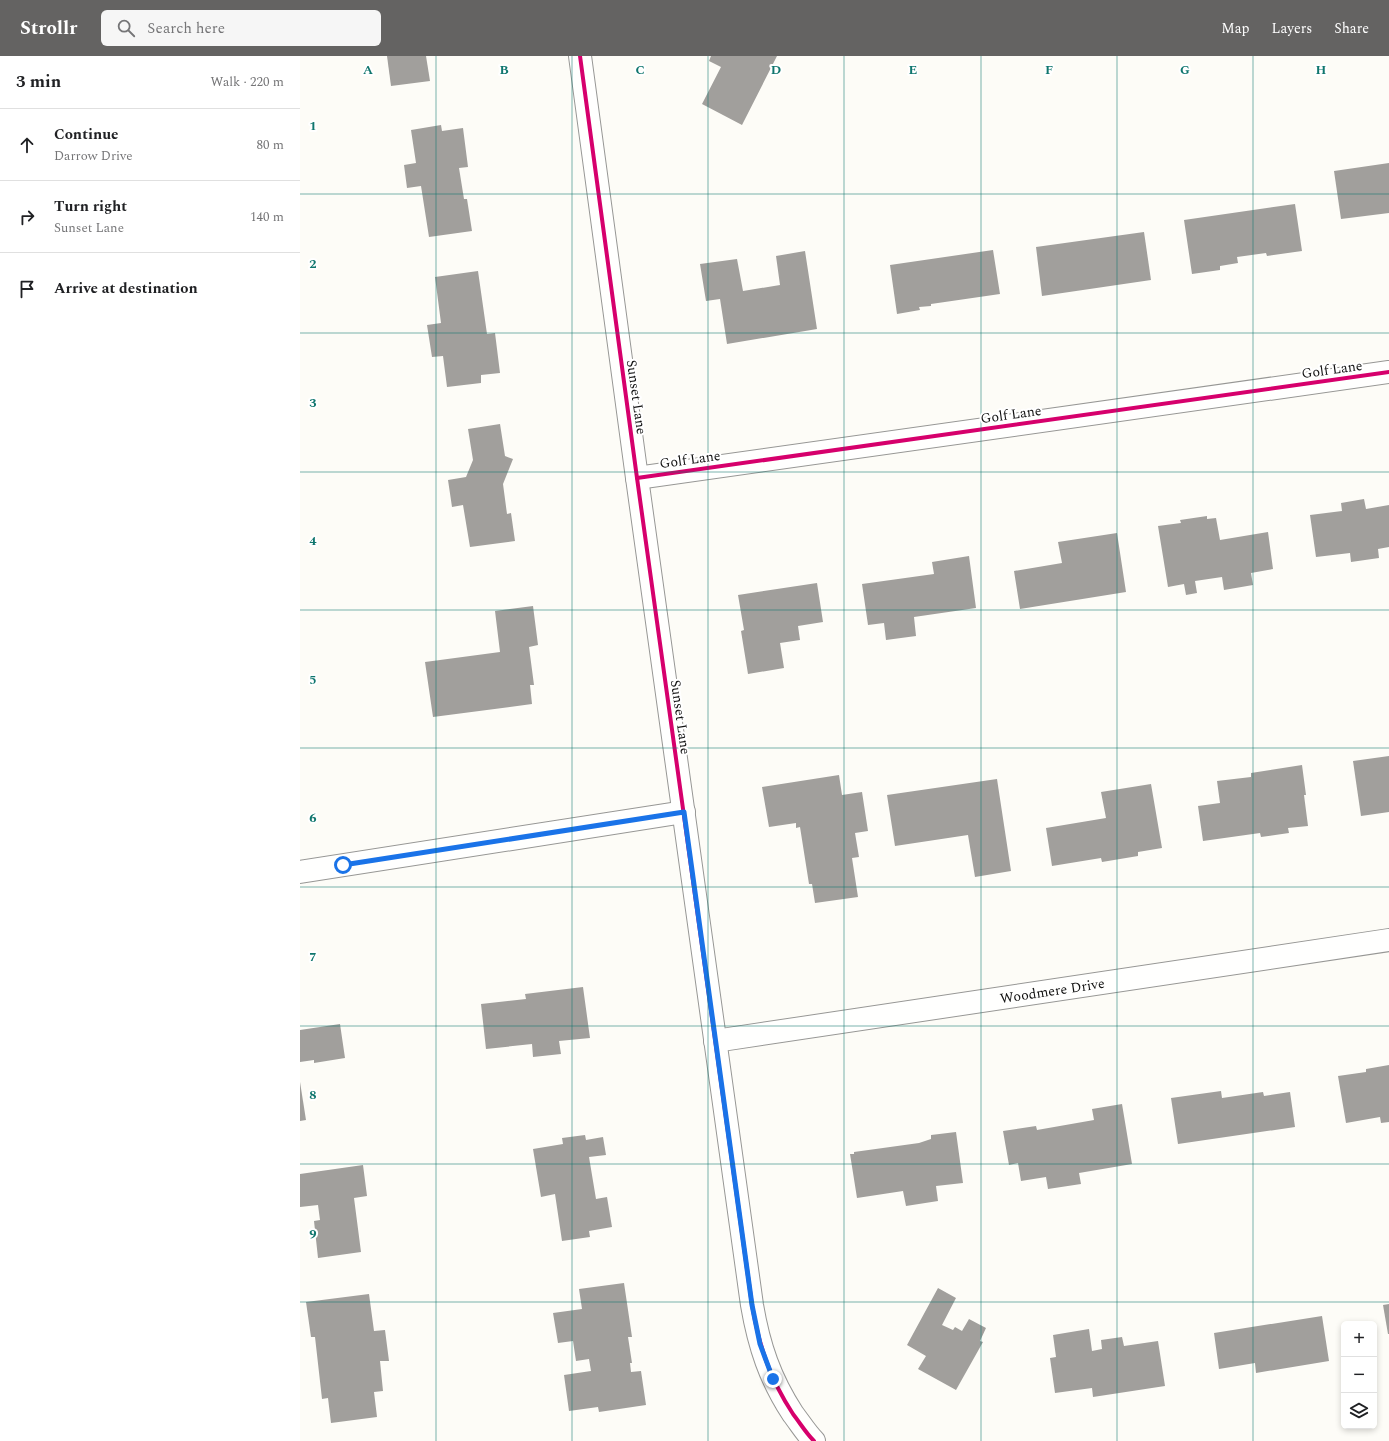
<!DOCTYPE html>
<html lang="en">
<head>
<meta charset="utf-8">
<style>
	body { margin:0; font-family:Spectral,serif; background:#f6f6f6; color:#202124 }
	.controls { position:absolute; right:12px; bottom:12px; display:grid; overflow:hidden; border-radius:6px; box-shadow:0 2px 6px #0003 }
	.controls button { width:36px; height:36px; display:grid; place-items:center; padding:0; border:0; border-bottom:1px solid #e0e0e0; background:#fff; color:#202124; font:20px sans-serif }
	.stop { position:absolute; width:12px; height:12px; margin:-9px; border:3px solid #1a73e8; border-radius:50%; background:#fff }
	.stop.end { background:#1a73e8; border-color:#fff; box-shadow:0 1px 4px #0008 }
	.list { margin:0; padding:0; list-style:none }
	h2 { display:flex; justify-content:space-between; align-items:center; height:52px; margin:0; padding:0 16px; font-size:17px }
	h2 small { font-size:13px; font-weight:400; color:#757577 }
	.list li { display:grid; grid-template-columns:26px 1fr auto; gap:12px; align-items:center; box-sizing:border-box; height:72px; padding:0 16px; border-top:1px solid #e0e0e0 }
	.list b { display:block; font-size:15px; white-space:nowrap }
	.list p { margin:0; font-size:13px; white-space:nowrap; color:#757577 }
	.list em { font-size:13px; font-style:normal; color:#757577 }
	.icon { flex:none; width:22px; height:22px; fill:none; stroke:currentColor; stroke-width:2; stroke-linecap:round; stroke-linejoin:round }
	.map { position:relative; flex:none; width:1089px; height:1385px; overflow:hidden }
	header { display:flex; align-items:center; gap:24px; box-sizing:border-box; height:56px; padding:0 20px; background:#646362; color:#fff }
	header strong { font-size:19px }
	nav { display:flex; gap:22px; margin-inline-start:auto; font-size:14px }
	.search { width:280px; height:36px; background:#f6f6f6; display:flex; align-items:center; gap:10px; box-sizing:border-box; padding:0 14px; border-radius:6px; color:#757577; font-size:15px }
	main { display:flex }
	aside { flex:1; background:#fff }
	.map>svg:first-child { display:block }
	.building { fill:#a19f9c }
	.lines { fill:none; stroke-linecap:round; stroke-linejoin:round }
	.minor-casing { stroke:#979795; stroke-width:24 }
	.minor { stroke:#fffffe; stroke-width:22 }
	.cycleway-casing { stroke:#fff; stroke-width:6 }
	.cycleway { stroke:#d6006c; stroke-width:4 }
	.route { stroke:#1a73e8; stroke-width:5 }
	.grid { fill:none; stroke:#0f766e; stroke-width:1; stroke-opacity:0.55 }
	.labels { text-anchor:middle; stroke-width:4; stroke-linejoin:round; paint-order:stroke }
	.street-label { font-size:14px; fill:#111; stroke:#fff }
	.grid-label { font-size:13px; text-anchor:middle; font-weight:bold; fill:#0f766e; stroke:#fff; stroke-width:4; stroke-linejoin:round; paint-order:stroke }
</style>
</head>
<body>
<header>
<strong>Strollr</strong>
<div class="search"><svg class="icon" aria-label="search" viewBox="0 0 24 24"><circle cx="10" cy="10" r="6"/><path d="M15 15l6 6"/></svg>Search here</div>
<nav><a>Map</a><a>Layers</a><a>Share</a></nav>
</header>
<main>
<aside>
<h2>3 min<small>Walk · 220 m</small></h2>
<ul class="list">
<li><svg class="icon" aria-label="ahead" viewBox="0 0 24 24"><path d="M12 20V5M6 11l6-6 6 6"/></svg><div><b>Continue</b><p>Darrow Drive</p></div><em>80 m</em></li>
<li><svg class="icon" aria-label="right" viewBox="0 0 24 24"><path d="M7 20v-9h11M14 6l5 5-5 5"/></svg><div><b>Turn right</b><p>Sunset Lane</p></div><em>140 m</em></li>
<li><svg class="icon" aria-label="arrive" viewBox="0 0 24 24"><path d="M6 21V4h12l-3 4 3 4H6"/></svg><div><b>Arrive at destination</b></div></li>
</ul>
</aside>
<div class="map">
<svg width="1089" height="1385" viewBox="0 0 1089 1385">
	<rect width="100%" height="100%" fill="#fdfcf7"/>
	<g class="building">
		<path d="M87 0H126L130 25 91 30Z"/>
		<path d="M411 0H477L442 69 402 48 421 11 409 5Z"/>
		<path d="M141 69 142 75 163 72 168 111 159 112 164 143H167L172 175 129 181 121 130 107 132 104 109 116 107 111 74Z"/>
		<path d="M1089 107V157L1041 163 1034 115Z"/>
		<path d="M995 148 1002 195 967 200 966 197 937 201 938 207 920 210V214L892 218 884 164Z"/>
		<path d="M844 176 851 224 742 240 736 191Z"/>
		<path d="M693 194 700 238 631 248V250L619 251 620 254 597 258 590 209Z"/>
		<path d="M505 195 517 273 427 288 420 243 406 245 400 208 437 203 443 235 480 229 476 200Z"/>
		<path d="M178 215 187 278 195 277 200 317 181 319V327L147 331 143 300 132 301 127 269 141 267 135 221Z"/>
		<path d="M200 368 205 400 213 403 203 428 207 458 211 457 215 485 170 491 163 449 152 451 148 424 166 421 173 404 168 373Z"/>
		<path d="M1064 443 1066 453 1089 449V491L1078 493 1079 502 1051 506 1050 497 1016 501 1010 459 1042 455 1041 447Z"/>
		<path d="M907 460V463L916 462 920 484 968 476 973 513 951 517 953 529 924 534 922 521 895 525 897 537 886 539 884 528 868 531 858 470 881 467 880 464Z"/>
		<path d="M817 477 826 536 720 553 714 515 762 507 758 486Z"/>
		<path d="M669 500 676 552 614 561 616 580 586 584 584 567 568 569 562 528 634 518 632 506Z"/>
		<path d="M517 527 523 566 498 570 500 584 480 587 484 612 448 618 441 575 444 574 438 539Z"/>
		<path d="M233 550 238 589 229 591 234 629H230L232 648 133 661 125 606 200 596 195 555Z"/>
		<path d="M1089 700V756L1061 760 1053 705Z"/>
		<path d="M1002 709 1006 739H1004L1008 770 988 772 989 777 961 781 960 777 903 785 898 750 920 747 917 725 951 721V717Z"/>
		<path d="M539 719 542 739 562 736 568 775 555 777 559 801 552 802 558 841 515 847 512 828H509L500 771 496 772V767L469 771 462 731Z"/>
		<path d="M697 723 711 815 675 821 668 779 595 790 587 739Z"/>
		<path d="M851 728 862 792 838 796V800L802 806 801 802 752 810 746 772 806 762 801 736Z"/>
		<path d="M283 931 290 982 259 985 261 998 233 1001 232 988 186 993 181 948 226 943 225 938Z"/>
		<path d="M40 968 45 1002 14 1007V1004L0 1006V974Z"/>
		<path d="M1089 1009V1066L1081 1067 1080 1061 1046 1067 1038 1020 1066 1016V1013Z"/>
		<path d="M0 1026 6 1064 0 1065Z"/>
		<path d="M921 1035 922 1042 963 1036 964 1040 990 1036 995 1071 878 1088 871 1042Z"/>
		<path d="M822 1048 832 1108 779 1117 781 1128 748 1133 746 1121 721 1125 718 1107 709 1109 703 1075 736 1070 737 1074 794 1064 792 1053Z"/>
		<path d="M656 1076 663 1127 636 1130 638 1145 606 1150 603 1135 557 1142 550 1098H554V1096L619 1087 631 1083V1079Z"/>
		<path d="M285 1079 286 1084 303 1081 306 1099 289 1101 296 1143 307 1141 312 1171 289 1175 290 1181 262 1185 255 1138 241 1141 233 1093 263 1088 262 1082Z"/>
		<path d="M63 1109 67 1140 54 1142 61 1196 18 1202 14 1165 20 1164 18 1149 0 1151V1118Z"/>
		<path d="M324 1227 332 1281H328L332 1307H330L331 1316 341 1315 346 1349 299 1356 298 1351 269 1355 264 1319 291 1315 289 1303 276 1305 273 1285 258 1287 253 1257 282 1253 279 1233Z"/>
		<path d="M638 1232 656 1242 642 1269 653 1274 655 1271 662 1275 669 1263 686 1272 680 1285 683 1286 656 1334 618 1313 626 1300 607 1289Z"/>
		<path d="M69 1238 74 1275 85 1274 89 1305H80L83 1335 74 1336 77 1361 31 1367 28 1342 22 1343 15 1281H11L6 1246Z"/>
		<path d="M1089 1248V1278H1088L1083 1249Z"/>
		<path d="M1022 1260 1029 1305 956 1317 955 1307 919 1313 914 1277Z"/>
		<path d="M789 1273 792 1295 802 1293 801 1284 822 1281 824 1290 858 1285 865 1330 793 1341 792 1332 755 1337 750 1302 756 1301 753 1279Z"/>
	</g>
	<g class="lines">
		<g class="minor-casing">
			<g id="minor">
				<path d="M280 0 337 422 452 1249C459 1290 470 1323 493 1358 500 1367 506 1377 514 1385"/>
				<path d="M337 422 1089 316"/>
				<path d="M0 816 384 756"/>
				<path id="s1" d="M415 985 1089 884"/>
			</g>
		</g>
		<use href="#minor" class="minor"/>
		<g class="cycleway-casing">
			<g id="cycleway">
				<path d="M280 0 337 422 452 1249C459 1290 470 1323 493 1358 500 1367 506 1377 514 1385"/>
				<path d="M337 422 1089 316"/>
			</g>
		</g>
		<use href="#cycleway" class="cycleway"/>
	</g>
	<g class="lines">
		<path class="route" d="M43 809 384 756 452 1249 460 1288 473 1323"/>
	</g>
	<path class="grid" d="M136 0V1385M272 0V1385M408 0V1385M544 0V1385M681 0V1385M817 0V1385M953 0V1385M0 138H1089M0 277H1089M0 416H1089M0 554H1089M0 692H1089M0 831H1089M0 970H1089M0 1108H1089M0 1246H1089"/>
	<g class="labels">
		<g class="street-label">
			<text transform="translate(1032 313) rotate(-8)" y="5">Golf Lane</text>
			<text transform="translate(337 341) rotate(82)" y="5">Sunset Lane</text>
			<text transform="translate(711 358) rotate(-8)" y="5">Golf Lane</text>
			<text transform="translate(390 403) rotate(-8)" y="5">Golf Lane</text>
			<text transform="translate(381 661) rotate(82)" y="5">Sunset Lane</text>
			<text dy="5" stroke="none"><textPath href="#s1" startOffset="341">Woodmere Drive</textPath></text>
		</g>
	</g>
	<g class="grid-label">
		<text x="68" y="18">A</text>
		<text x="204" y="18">B</text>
		<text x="340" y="18">C</text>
		<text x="476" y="18">D</text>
		<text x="613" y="18">E</text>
		<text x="749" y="18">F</text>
		<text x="885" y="18">G</text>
		<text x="1021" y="18">H</text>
		<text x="13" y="74">1</text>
		<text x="13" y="212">2</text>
		<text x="13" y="351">3</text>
		<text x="13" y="489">4</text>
		<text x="13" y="628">5</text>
		<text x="13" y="766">6</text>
		<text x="13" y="905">7</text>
		<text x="13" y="1043">8</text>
		<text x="13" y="1182">9</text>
	</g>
</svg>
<div class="controls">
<button>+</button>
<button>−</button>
<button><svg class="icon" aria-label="layers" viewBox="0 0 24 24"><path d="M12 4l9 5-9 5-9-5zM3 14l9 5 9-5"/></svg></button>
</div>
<div class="stop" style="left:43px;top:809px"></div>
<div class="stop end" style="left:473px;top:1323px"></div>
</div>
</main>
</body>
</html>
